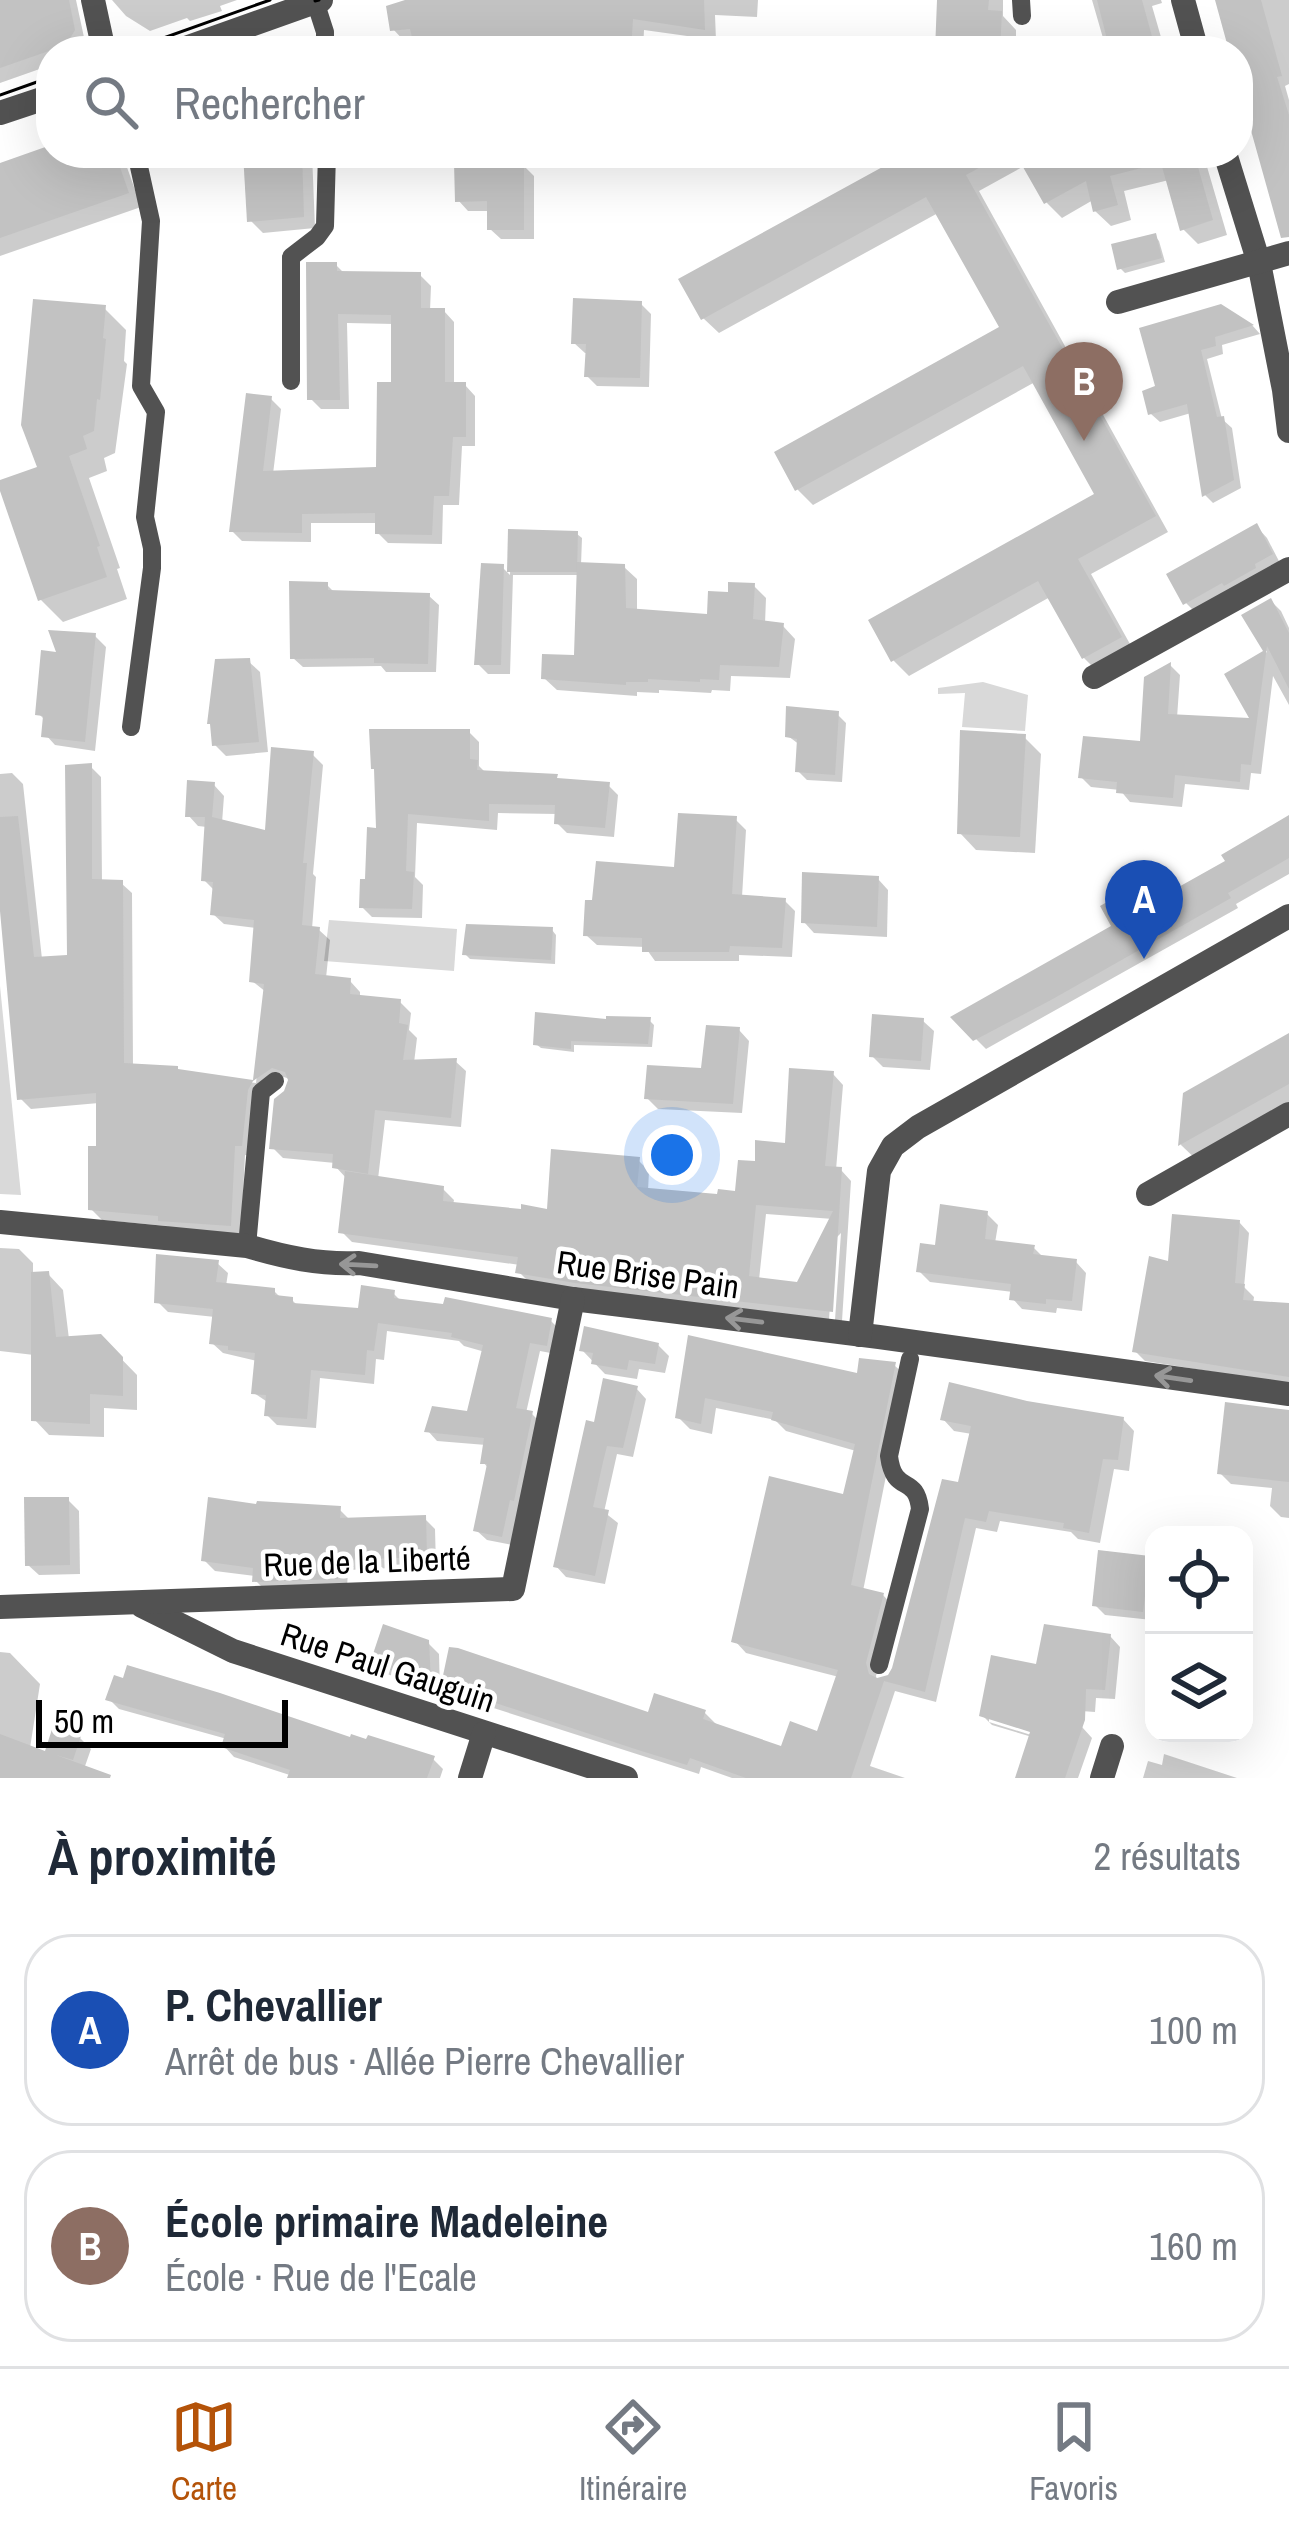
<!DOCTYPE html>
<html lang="fr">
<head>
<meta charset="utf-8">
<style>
	body { margin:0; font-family:"Archivo Narrow",sans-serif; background:#f6f6f7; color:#1f2937 }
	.controls { position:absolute; right:36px; bottom:36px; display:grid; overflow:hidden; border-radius:24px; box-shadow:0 12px 48px #0002 }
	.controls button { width:108px; height:108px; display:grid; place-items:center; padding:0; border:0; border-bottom:3px solid #e0e1e3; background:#fff; color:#1f2937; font:60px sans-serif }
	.scale { position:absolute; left:36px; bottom:30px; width:252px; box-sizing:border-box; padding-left:12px; border:6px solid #000; border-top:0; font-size:33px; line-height:42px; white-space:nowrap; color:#000; -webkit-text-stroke:9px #fff; paint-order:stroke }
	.you { position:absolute; left:672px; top:1155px; width:42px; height:42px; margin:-30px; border:9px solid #fff; border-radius:50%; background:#1a73e8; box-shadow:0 0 0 18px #1a73e833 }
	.badge { display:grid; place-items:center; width:78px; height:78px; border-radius:50%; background:#b45309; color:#fff; font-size:39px; font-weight:700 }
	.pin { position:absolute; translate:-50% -99px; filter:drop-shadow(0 3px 6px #0008) }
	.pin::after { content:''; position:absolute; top:63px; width:42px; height:36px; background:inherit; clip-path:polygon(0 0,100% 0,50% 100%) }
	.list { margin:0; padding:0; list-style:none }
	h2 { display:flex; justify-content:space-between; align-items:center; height:156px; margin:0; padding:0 48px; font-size:51px }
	h2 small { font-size:39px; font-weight:400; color:#747a83 }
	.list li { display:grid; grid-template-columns:78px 1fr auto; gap:36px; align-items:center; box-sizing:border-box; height:192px; margin:0 24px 24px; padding:0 24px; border:3px solid #e0e1e3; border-radius:48px }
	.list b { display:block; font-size:45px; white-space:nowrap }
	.list p { margin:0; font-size:39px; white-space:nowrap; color:#747a83 }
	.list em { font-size:39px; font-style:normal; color:#747a83 }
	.icon { flex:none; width:66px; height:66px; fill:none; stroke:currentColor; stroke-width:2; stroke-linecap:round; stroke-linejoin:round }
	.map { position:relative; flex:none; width:1289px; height:1778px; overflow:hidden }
	.search { position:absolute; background:#fff; box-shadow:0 12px 48px #0002; left:36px; right:36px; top:36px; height:132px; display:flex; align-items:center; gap:30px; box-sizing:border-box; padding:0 42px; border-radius:48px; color:#747a83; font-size:45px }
	.sheet { height:588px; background:#fff }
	nav { display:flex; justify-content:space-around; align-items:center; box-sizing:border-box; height:168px; border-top:3px solid #e0e1e3; background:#fff; font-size:33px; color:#747a83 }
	nav a { display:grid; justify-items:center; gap:6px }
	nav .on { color:#b45309 }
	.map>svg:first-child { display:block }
	.green { fill:#d9d9d9 }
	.shadow { fill:#0003; fill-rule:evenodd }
	.building { fill:#c2c2c2; fill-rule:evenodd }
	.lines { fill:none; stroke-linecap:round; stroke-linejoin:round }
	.service { stroke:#525252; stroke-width:18 }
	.minor { stroke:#525252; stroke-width:24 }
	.tertiary { stroke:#525252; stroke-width:24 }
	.tram { stroke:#000; stroke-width:3 }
	.oneway { stroke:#979797 }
	.labels { text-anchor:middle; stroke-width:9; stroke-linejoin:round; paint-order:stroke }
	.street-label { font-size:33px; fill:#000; stroke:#fff }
</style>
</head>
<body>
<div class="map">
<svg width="1289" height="1778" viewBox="0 0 1289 1778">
	<rect width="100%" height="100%" fill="#fff"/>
	<g class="green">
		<path d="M983 682 1028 695 1025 731 962 727 965 693 938 694V688Z"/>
		<path d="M329 920 457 929 454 971 324 961Z"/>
		<path d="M0 986 21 1195 0 1194Z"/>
	</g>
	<g class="shadow">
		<path d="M22 0H76L85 42 80 51H51V65L0 83V8Z"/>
		<path d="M112 0H237L220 6 222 11 190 21 187 18 150 31 126 16Z"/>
		<path d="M415 0H758L757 17 715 15 716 40 644 30 643 51H418L416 41 405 42 393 29Z"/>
		<path d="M941 0H1003V16L1016 30V38L1105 45 1092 0H1161L1162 3 1152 6 1165 51H940Z"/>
		<path d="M1218 0H1289V84L1285 86 1289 100V215L1238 72V51H1232Z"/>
		<path d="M51 148V153H122L141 207 0 256V166Z"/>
		<path d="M209 153H312L315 228 263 233 250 220 247 159 218 162Z"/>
		<path d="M442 153H459V165H523L534 176V239H501L490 229V211H468L458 200 457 162H451Z"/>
		<path d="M915 153H1203L1227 235 1198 244 1183 229 1169 180 1124 191 1131 220 1111 226 1095 211 1093 200 1062 218 1047 203 1026 165 979 191 1168 532 1091 574 1135 653 1099 673 1084 658 1050 597 909 676 894 661 872 621 1098 495 1035 382 813 505 798 490 778 453 1003 328 938 213 719 333 703 318Z"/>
		<path d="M1155 236 1159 241 1165 262 1125 273 1120 268Z"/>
		<path d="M336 265 345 274 420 275 431 286 430 311H444L454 322V385H465L475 396V446H462L459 505H443L442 544 388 543 378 533V523H311V542L242 541 232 531 271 399 281 409 273 474 379 470 394 385V324L347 323 349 409H321L310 398Z"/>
		<path d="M641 304 651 314 649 387 597 386 587 376 588 353H585L574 343Z"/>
		<path d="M104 308 126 330 124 361 127 364 115 453 104 458 107 471 89 478 120 568 117 569 127 599 63 622 41 600V469Z"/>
		<path d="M1252 325 1260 334 1222 345 1223 354 1207 359 1222 419 1232 428 1241 488 1213 503 1205 495 1191 413 1160 422 1151 414 1159 388 1143 330Z"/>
		<path d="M1257 527 1267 538 1281 565 1196 613 1186 603Z"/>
		<path d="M511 532 577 534 582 538 581 565 624 567 637 579V612L710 617 731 595 754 586 766 598 765 624 783 626 795 639 790 678 731 676 730 691 712 690 711 693 659 690V693L637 692V696L557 690 544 678 577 658 580 575H513L510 674H488L477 663 502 567 510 575Z"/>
		<path d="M327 585 335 593 429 596 439 605 436 672H386L381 666 303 667 293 658Z"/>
		<path d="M1271 601 1281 611 1289 628V705L1273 676 1261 774 1251 773 1249 790 1185 784 1182 807 1130 802 1120 790 1091 787 1081 777 1142 745 1170 665 1180 675 1177 718 1255 721 1228 675 1267 652 1245 616Z"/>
		<path d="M95 636 106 647 95 751 55 745 45 734 46 721 39 714 60 655Z"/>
		<path d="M249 662 260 672 268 752 226 756 215 745Z"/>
		<path d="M837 714 846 723 842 782 807 780 798 771 800 745 788 736Z"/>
		<path d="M469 732 479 742V766L486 773 556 777 561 782 608 785 618 795 614 837 567 833 557 823V814L498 813 497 830 417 823 415 877 423 885 422 918 372 917 362 907 379 831Z"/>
		<path d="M1024 737 1041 754 1035 853 976 850 960 833Z"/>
		<path d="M312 754 323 765 313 874 316 877 312 929 319 930 330 940 326 978 350 981 360 992V998L400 1002 411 1013 409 1030 417 1038 414 1063 455 1061 466 1071 461 1127 385 1120 378 1179 443 1189 454 1200 453 1205 550 1213 638 1160 649 1171 648 1191 720 1198 738 1194 758 1164 788 1146 833 1074 843 1085 836 1170H841L851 1181 842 1321 835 1320 841 1233 834 1240 829 1320 529 1282 519 1272 520 1265 352 1242 341 1231 347 1179 335 1166V1163L283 1158 273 1148 292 1080 284 1077 263 1092 252 1156 245 1155 241 1235 171 1230 167 1226 102 1220 91 1209 99 1149V1103L31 1109 20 1098 0 881V774L12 773 23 784 42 959 70 958 90 766 101 777 102 882 121 883 132 893 133 1067 256 1083 266 992 252 981 256 928 224 924 213 914 215 891 204 880 207 827 198 826 188 815 214 785 224 796 222 823 267 834ZM766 1214 833 1219 799 1285 759 1280Z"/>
		<path d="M735 819 746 830 742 897 785 901 795 911 792 957 739 955V961H655L645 947 597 945 586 935 677 870Z"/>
		<path d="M1289 819V874L1236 904 1238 908 986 1049 955 1018 1115 927 1123 897 1137 914 1229 862Z"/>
		<path d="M878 879 888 890 887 937 814 933 804 922Z"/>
		<path d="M552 930 556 935 555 964 470 959 465 954Z"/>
		<path d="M649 1020 654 1025 652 1047 574 1045V1052L541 1048 536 1044 608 1023Z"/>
		<path d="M923 1021 934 1031 930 1070 883 1067 872 1056Z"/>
		<path d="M739 1030 749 1041 742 1113 658 1109 647 1098 704 1071Z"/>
		<path d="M1289 1036V1118L1203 1166 1181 1145 1186 1094Z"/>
		<path d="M987 1214 998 1225 995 1243 1034 1248 1044 1258 1076 1262 1086 1273 1082 1311 1057 1308 1056 1313 1022 1309 1012 1298 1013 1292 930 1282 919 1271 937 1249Z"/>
		<path d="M1239 1222 1249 1233 1244 1287 1254 1297 1253 1304 1289 1305V1384L1145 1361 1135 1351 1170 1264Z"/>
		<path d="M0 1248 19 1249 33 1263V1275L48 1274 63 1290 69 1339 100 1337 137 1375V1410L104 1408V1437L49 1435 34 1419V1355L0 1351Z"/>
		<path d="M217 1263 228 1273 226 1286 274 1291 282 1299 292 1300 298 1306 361 1311 393 1293 402 1302 551 1321 561 1331 556 1354 540 1351 526 1413 532 1414 542 1424 512 1545 487 1540 476 1530 489 1469 483 1462 486 1445 437 1441 428 1431 469 1415 485 1352 464 1346 459 1341 387 1331 384 1360 376 1359 374 1384 320 1378 316 1428 277 1425 267 1415 269 1403 254 1393 257 1361 223 1353 212 1343 215 1317 168 1312 157 1301Z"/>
		<path d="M691 1339 860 1376 894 1365 906 1376 863 1591 883 1595 894 1607 876 1676 877 1681 890 1678 961 1486 972 1434 954 1431 943 1419 1026 1404 1123 1419 1134 1431 1129 1471 1114 1469 1100 1543 1078 1539 1071 1532 1000 1521 997 1532 976 1528 936 1702 895 1691 870 1766 905 1778H732L701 1767 699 1774 456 1696 444 1684 650 1716 704 1712 716 1724 783 1750 819 1735 839 1677 746 1653 735 1641 845 1497 856 1451 786 1431 775 1420 716 1408 712 1434 690 1429 678 1417Z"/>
		<path d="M658 1345 669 1356 665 1373 639 1369 637 1379 605 1374 582 1350Z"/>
		<path d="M636 1388 646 1399 633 1457 617 1454 604 1512 618 1523 605 1584 566 1577 556 1566 597 1425Z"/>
		<path d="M1289 1432V1518L1281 1517 1270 1506 1272 1488 1231 1484 1220 1473Z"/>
		<path d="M68 1500 79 1511 80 1574 39 1575 28 1565Z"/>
		<path d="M259 1508 339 1509 351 1521 424 1518 435 1529 436 1566 348 1570 347 1588 266 1591 255 1580V1576L215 1571 204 1560Z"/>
		<path d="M1101 1554 1154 1559 1152 1620 1105 1615 1095 1605Z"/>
		<path d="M1110 1636 1120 1647 1115 1699 1096 1698 1095 1712 1081 1711 1082 1727 1092 1738 1078 1778H1018L1032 1737 992 1725 982 1715 1039 1668ZM989 1716 1046 1733 1044 1739 989 1722Z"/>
		<path d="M428 1643 439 1654 440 1692 384 1673 373 1662Z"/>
		<path d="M0 1652 10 1653 40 1684 30 1748 47 1755 80 1738 91 1749 84 1769 71 1778H0Z"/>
		<path d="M109 1699 352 1741 433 1759 443 1769 440 1778H299L234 1757 224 1746 227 1739 119 1709Z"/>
		<path d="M1164 1754 1237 1778H1143L1148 1761 1162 1765Z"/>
	</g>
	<g class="building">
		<path d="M0 0H69L75 30 66 45 0 68Z"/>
		<path d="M405 0H704L705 30 633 19 631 51H437V44L414 46 410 29 390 31 386 6Z"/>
		<path d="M937 0H989L988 10 1002 11 1000 51H935Z"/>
		<path d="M1097 0H1142L1156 51H1110Z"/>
		<path d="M1215 0H1261L1282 76 1277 77 1289 115V237L1281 238 1238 84V51H1229Z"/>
		<path d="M51 145V153H115L129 193 0 238V163Z"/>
		<path d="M243 153H302L304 217 247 222Z"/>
		<path d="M908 153H1006L966 175 1156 516 1078 559 1122 637 1082 659 1038 581 891 662 868 620 1094 494 1023 366 795 491 774 452 999 327 926 197 701 320 678 279Z"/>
		<path d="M1015 153H1194L1213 220 1180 231 1161 163 1110 176 1118 205 1093 212 1086 181 1044 204Z"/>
		<path d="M454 162H524V230H487V201L455 202Z"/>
		<path d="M1156 233 1162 258 1117 270 1111 244Z"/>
		<path d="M306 262H337V271L421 272V308H445V382H466V437H453L449 496H434L432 535 375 534V513L302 514V533L229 532 246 393 272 396 263 471 376 467 377 382H391V315L338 314 340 400H307Z"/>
		<path d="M573 298 642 301 640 378 584 377 586 344H571Z"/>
		<path d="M33 299 106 305 103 338 106 339 100 400 97 399 94 431 83 436 87 449 69 456 100 546 97 547 107 577 38 601 0 491V480L37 467 21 425Z"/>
		<path d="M1221 304 1254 325 1215 337 1216 346 1201 350 1217 417 1224 416 1234 480 1202 497 1187 404 1148 415 1142 391 1155 386 1139 328Z"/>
		<path d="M1257 523 1273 554 1255 564 1256 568 1224 586 1222 583 1183 605 1166 574Z"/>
		<path d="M508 529 578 531 577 572H507Z"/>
		<path d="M577 562 625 564 626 608 707 614 708 591 728 592V582L755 583 753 619 784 623 779 667 720 665 719 680 700 679V682L648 679V682H626V685L541 679 542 654 574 655Z"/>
		<path d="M481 563 504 564 501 665H474Z"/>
		<path d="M289 581 328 582V590L430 593 428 664 374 663V658L290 659Z"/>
		<path d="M1271 598 1289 633V689L1267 646 1251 765 1241 764 1240 782 1175 775 1173 798 1116 793 1117 782 1078 778 1083 736 1140 741 1144 677 1171 662 1168 714 1249 718 1224 674 1263 651 1241 615Z"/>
		<path d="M48 630 96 633 85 742 41 737 43 716 35 715 41 650 56 652Z"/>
		<path d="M250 658 259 742 212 746 210 724H207L215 659Z"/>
		<path d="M786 706 839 711 835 775 795 772 797 739 785 737Z"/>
		<path d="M369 729H470V759L478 760 477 770 558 774 557 778 610 782 605 828 554 824 555 805 489 804V821L408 814 406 871 414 872 412 909 359 908 360 879H365L367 827 376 828 374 769H371Z"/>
		<path d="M960 730 1026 734 1020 837 957 834Z"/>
		<path d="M271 747 314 751 303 863H307L302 925 320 927 315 974 351 978 350 994 401 999 399 1023 408 1025 403 1060 457 1058 451 1118 375 1110 368 1174 332 1168 333 1154 269 1149 274 1099 284 1091 288 1080 285 1072 272 1068 253 1081 248 1090 242 1146H235L231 1226 158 1221V1216L88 1210V1146H96V1093L17 1100 0 911V817L18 816 34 957 67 955 65 765 92 763V879L123 880 124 1063 178 1066V1069L253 1080 264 984 249 982 254 920 210 915 213 882 201 881 205 817H185L187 780 215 782 212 817 265 830Z"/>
		<path d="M678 813 737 816 732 894 786 898 782 948 730 946 729 952H642V938L583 936 585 900H592L596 861 674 867Z"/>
		<path d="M1289 815V858L1228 893 1231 898 1051 1000 973 1041 950 1017 1111 926 1100 906 1123 893 1134 912 1225 861 1221 855Z"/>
		<path d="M802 872 879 876 877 927 801 923Z"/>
		<path d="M466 924 553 927 551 960 462 955Z"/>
		<path d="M535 1012 606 1019V1016L651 1017 648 1044 571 1041V1049L533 1045Z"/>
		<path d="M872 1014 924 1018 921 1061 869 1057Z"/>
		<path d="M706 1025 740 1027 733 1104 644 1099 647 1065 701 1068Z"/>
		<path d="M1289 1033V1084L1178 1146 1183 1093Z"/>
		<path d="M789 1068 834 1071 825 1166 842 1167 833 1312 575 1283 515 1273 518 1257 338 1233 345 1171 444 1186 443 1201 521 1209V1204L547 1209 551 1149 640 1157 637 1187 717 1194 718 1189 735 1191 738 1160 755 1161V1140L785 1143ZM756 1205 833 1211 797 1282 749 1276Z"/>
		<path d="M940 1204 988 1211 985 1239 1035 1245 1033 1254 1077 1259 1072 1301 1046 1299V1304L1009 1300 1011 1284 916 1272 920 1243 935 1245Z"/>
		<path d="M1172 1214 1240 1220 1235 1283 1245 1284 1243 1300 1289 1303V1377L1132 1352 1149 1256 1168 1261Z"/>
		<path d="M156 1254 219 1260 216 1282 275 1288V1295L293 1297V1303L358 1308 361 1285 395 1290 394 1298 443 1304 445 1297 552 1318 547 1346 530 1343 516 1408 533 1411 514 1501 510 1500 502 1537 473 1531 487 1464H480L484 1438 424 1432 432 1406 467 1411 483 1345 451 1337 452 1333 378 1323 374 1351 367 1350 365 1375 311 1370 307 1419 264 1416 266 1395 251 1394 255 1353 228 1350V1346L209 1344 213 1309 154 1303Z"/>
		<path d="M49 1271 56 1337 101 1334 123 1357V1396L90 1394V1424L31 1421V1272Z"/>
		<path d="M584 1326 659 1343 655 1364 629 1360 627 1370 591 1364 593 1353 579 1351Z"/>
		<path d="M688 1335 857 1373 859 1358 896 1362 851 1585 884 1593 866 1663 869 1674 877 1678 888 1675 892 1668 942 1479 958 1482 971 1426 940 1420 949 1382 1027 1401 1124 1417 1118 1460 1103 1459 1089 1533 1063 1528 1064 1523 989 1511 986 1522 965 1518 925 1692 884 1681 851 1778H746L690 1758 687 1765 635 1749 441 1685 449 1647 458 1648 648 1712 654 1693 706 1710 703 1719 781 1746 790 1721 817 1731 838 1670 731 1642 769 1476 843 1494 855 1444 771 1420 773 1412 705 1398 701 1424 675 1418Z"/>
		<path d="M603 1378 638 1386 623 1448 607 1446 603 1462 593 1507 609 1510 595 1576 553 1567 586 1420 594 1422Z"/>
		<path d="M1225 1402 1289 1410V1482L1217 1474Z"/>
		<path d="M24 1497H69L70 1565 25 1566Z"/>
		<path d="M208 1497 256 1504 257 1501 341 1506 340 1518 426 1515 427 1557 338 1560V1579L252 1582 253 1568 201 1561Z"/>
		<path d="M1098 1550 1150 1556 1143 1612 1092 1606Z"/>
		<path d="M383 1624 429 1640 431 1683 370 1663Z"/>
		<path d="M1044 1624 1111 1634 1105 1690 1086 1689 1085 1720 1065 1778H1015L1030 1732 979 1716 991 1655 1036 1664Z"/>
		<path d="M127 1665 220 1693 350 1737 351 1734 366 1739 368 1735 435 1756 427 1778H287L290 1770 221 1747 225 1734 105 1700 114 1675 123 1678Z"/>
		<path d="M53 1726 81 1736 73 1760 56 1755 111 1775 110 1778H0V1734L45 1751Z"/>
	</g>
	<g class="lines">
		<g class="service">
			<path d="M1021 0 1022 16"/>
			<path d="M315 1 325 32V51"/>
			<path d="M291 381V257L317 237 325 226 327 153"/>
			<path d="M131 727 152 568V548L145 517 156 412 141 386 151 221 136 153"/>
			<path d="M247 1246 261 1092 275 1081"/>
			<path d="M879 1665 920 1509C916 1473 894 1496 889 1456L910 1359"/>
		</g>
		<g class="minor">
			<path d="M93 0 104 51"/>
			<path d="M1183 0 1197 51"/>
			<path d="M1225 153 1259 263 1284 390 1289 431"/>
			<path d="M1118 302 1289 253"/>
			<path d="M1094 677 1289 569"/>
			<path d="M1148 1194 1289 1114"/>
			<path d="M0 1222 247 1246C284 1257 320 1265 359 1263L573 1299 879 1337 1289 1394"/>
			<path d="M860 1335 879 1171 893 1146 918 1127 1289 916"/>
			<path d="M142 1606 233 1651 626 1778"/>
			<path d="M0 1607 513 1589 573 1299"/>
			<path d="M470 1778 484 1733"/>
			<path d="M1102 1778 1112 1746"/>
		</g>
		<g class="tertiary">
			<path d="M177 51 321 0"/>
			<path d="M0 113 51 96"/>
		</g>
		<g class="tram">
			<path d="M315 1 319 0"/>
			<path d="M127 51 270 0"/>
			<path d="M0 95 51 77"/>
		</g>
	</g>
	<defs><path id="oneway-shaft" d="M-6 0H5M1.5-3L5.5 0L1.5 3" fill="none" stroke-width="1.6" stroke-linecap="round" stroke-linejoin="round" transform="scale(3)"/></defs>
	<g class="oneway">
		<use href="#oneway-shaft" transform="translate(358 1265) rotate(-177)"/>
		<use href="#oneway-shaft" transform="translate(744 1320) rotate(-173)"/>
		<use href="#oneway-shaft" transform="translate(1173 1378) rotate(-172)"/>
	</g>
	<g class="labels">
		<g class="street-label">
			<text transform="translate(648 1274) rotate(8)" y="12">Rue Brise Pain</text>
			<text transform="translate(367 1561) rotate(-2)" y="12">Rue de la Liberté</text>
			<text transform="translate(388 1667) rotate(18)" y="12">Rue Paul Gauguin</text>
		</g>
	</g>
</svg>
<div class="controls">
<button><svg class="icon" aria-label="locate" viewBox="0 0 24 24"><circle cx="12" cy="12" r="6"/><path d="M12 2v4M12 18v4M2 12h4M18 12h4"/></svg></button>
<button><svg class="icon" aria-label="layers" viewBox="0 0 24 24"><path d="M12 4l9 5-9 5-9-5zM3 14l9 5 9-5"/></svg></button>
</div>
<div class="scale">50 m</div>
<div class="you"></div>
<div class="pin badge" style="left:1144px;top:959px;background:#1a4fb4">A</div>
<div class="pin badge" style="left:1084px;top:441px;background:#8d6e63">B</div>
<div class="search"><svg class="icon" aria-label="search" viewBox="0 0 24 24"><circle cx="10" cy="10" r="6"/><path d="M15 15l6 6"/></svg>Rechercher</div>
</div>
<section class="sheet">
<h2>À proximité<small>2 résultats</small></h2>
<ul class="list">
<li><span class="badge" style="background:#1a4fb4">A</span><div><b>P. Chevallier</b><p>Arrêt de bus · Allée Pierre Chevallier</p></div><em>100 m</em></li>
<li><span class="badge" style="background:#8d6e63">B</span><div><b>École primaire Madeleine</b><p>École · Rue de l'Ecale</p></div><em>160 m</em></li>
</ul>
</section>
<nav>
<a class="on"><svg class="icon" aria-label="map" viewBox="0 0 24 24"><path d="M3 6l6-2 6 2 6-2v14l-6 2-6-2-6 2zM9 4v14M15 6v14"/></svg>Carte</a>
<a><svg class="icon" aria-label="directions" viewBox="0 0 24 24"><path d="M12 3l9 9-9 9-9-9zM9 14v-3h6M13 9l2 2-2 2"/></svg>Itinéraire</a>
<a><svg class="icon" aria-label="saved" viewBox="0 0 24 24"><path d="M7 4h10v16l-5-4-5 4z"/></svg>Favoris</a>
</nav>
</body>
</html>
